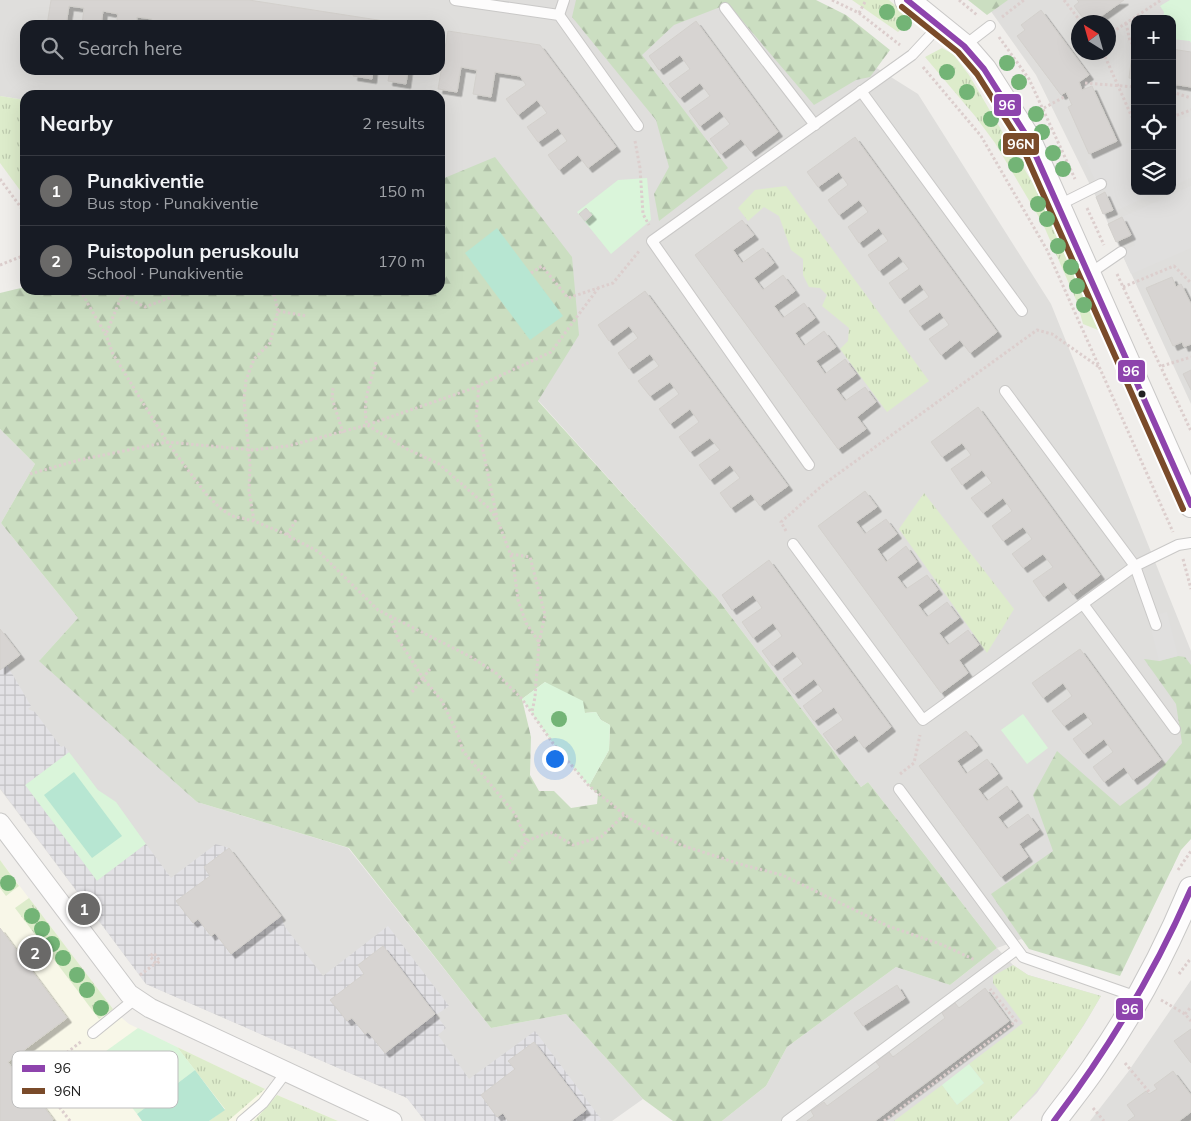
<!DOCTYPE html>
<html lang="en">
<head>
<meta charset="utf-8">
<style>
	body { margin:0; font-family:Mulish,sans-serif; background:#20242c; color:#f1f3f6 }
	.controls { position:absolute; right:15px; top:15px; display:grid; overflow:hidden; border-radius:10px; box-shadow:0 5px 20px #0002 }
	.controls button { width:45px; height:45px; display:grid; place-items:center; padding:0; border:0; border-bottom:1px solid #363941; background:#171b24; color:#f1f3f6; font:25px sans-serif }
	.compass { position:absolute; left:1071px; top:15px; width:45px; height:45px; border-radius:50%; background:#171b24; box-shadow:0 5px 20px #0002; rotate:323deg }
	.you { position:absolute; left:554px; top:758px; width:18px; height:18px; margin:-12px; border:4px solid #fff; border-radius:50%; background:#1a73e8; box-shadow:0 0 0 8px #1a73e833 }
	.badge { display:grid; place-items:center; width:32px; height:32px; border-radius:50%; background:#6a6968; color:#fff; font-size:16px; font-weight:700 }
	.pin { position:absolute; translate:-50% -50%; border:2px solid #fff; box-shadow:0 1px 5px #0006 }
	.list { margin:0; padding:0; list-style:none }
	h2 { display:flex; justify-content:space-between; align-items:center; height:65px; margin:0; padding:0 20px; font-size:21px }
	h2 small { font-size:16px; font-weight:400; color:#9ea1a6 }
	.list li { display:grid; grid-template-columns:32px 1fr auto; gap:15px; align-items:center; box-sizing:border-box; height:70px; padding:0 20px; border-top:1px solid #363941 }
	.list b { display:block; font-size:19px; white-space:nowrap }
	.list p { margin:0; font-size:16px; white-space:nowrap; color:#9ea1a6 }
	.list em { font-size:16px; font-style:normal; color:#9ea1a6 }
	.icon { flex:none; width:28px; height:28px; fill:none; stroke:currentColor; stroke-width:2; stroke-linecap:round; stroke-linejoin:round }
	.map { position:relative; flex:none; width:1191px; height:1121px; overflow:hidden }
	.search { position:absolute; background:#171b24; box-shadow:0 5px 20px #0002; left:20px; top:20px; width:425px; height:55px; display:flex; align-items:center; gap:12px; box-sizing:border-box; padding:0 18px; border-radius:15px; color:#9ea1a6; font-size:19px }
	.panel { position:absolute; background:#171b24; box-shadow:0 5px 20px #0002; left:20px; top:90px; width:425px; height:205px; border-radius:15px }
	.map>svg:first-child { display:block }
	.residential { fill:#dfdedc; fill-rule:evenodd }
	.education { fill:#f8f7e8 }
	.grass { fill:url(#grass-tufts) }
	.forest { fill:url(#forest-firs); fill-rule:evenodd }
	.park { fill:#daf5da }
	.pitch { fill:#b7e6d2 }
	.parking { fill:#e0dfde }
	.plaza { fill:url(#plaza-grid); fill-rule:evenodd }
	.building { fill:#d7d4d2; stroke:#d3d0cc; filter:url(#shadow) }
	.lines { fill:none; stroke-linecap:round; stroke-linejoin:round }
	.service-casing { stroke:#c9c8c7; stroke-width:12 }
	.minor-casing { stroke:#c9c8c7; stroke-width:21 }
	.tertiary-casing { stroke:#c9c8c7; stroke-width:26 }
	.path { stroke:#dccecd; stroke-width:3; stroke-dasharray:2.5 2.5; stroke-linecap:butt }
	.service { stroke:#fdfcfc; stroke-width:10 }
	.minor { stroke:#fdfcfc; stroke-width:19 }
	.tertiary { stroke:#fdfcfc; stroke-width:24 }
	.bus-1-casing { stroke:#fff; stroke-width:10 }
	.bus-2-casing { stroke:#fff; stroke-width:10 }
	.bus-1 { stroke:#8e44ad; stroke-width:6 }
	.bus-2 { stroke:#7a4b2a; stroke-width:6 }
	.tree { fill:#73b476 }
	.bus-dot { fill:#222; stroke:#fff; stroke-width:2 }
	.key { fill:#fff; stroke:#bdbdbd; stroke-width:1 }
	.key-label { font-size:14px; fill:#222 }
	.line-badge { stroke:#fff; stroke-width:2 }
	.badge-label { font-size:14px; text-anchor:middle; font-weight:bold; fill:#fff }
</style>
</head>
<body>
<div class="map">
<svg width="1191" height="1121" viewBox="0 0 1191 1121">
	<defs>
		<pattern id="grass-tufts" width="24" height="20" patternUnits="userSpaceOnUse" patternTransform="scale(1.25)"><rect width="24" height="20" fill="#ddeccb"/><path d="M3 7l-1-3M5 7V3M7 7l1-3M15 17l-1-3M17 17v-4M19 17l1-3" fill="none" stroke="#bdcaae"/></pattern>
		<pattern id="forest-firs" width="22" height="20" patternUnits="userSpaceOnUse" patternTransform="scale(1.25)"><rect width="22" height="20" fill="#cbdec1"/><path d="M5 1l3.5 6h-7zM16 11l3.5 6h-7z" fill="#aebea6"/></pattern>
		<pattern id="plaza-grid" width="8" height="8" patternUnits="userSpaceOnUse" patternTransform="scale(1.25)"><rect width="8" height="8" fill="#e2e1e5"/><path d="M0 4h8M4 0v8" fill="none" stroke="#c2c1c4"/></pattern>
		<filter id="shadow"><feDropShadow dx="4.5" dy="4.5" stdDeviation="0" flood-color="#0004"/></filter>
	</defs>
	<rect width="100%" height="100%" fill="#f0eeeb"/>
	<g class="residential">
		<path d="M0 0H768L918 94 1051 304 1191 651V822L1037 946 1021 939 997 948 1013 965 1028 975 1101 996 1084 1025 1037 1093 1009 1121H722L766 1086 787 1047 896 967 950 985 997 948 868 782 861 787 716 597 538 400 440 266V95H25V100L0 96ZM25 25H440V70H25Z"/>
		<path d="M977 0H1191V404L1096 197 1036 75 990 10ZM1135 19H1172V191H1135ZM1078 22H1108V52H1078Z"/>
		<path d="M0 429 35 464 1 523 78 618 40 660 197 802 348 848 491 1028 566 1014 643 1099 612 1121H425L407 1098 146 984 0 789Z"/>
		<path d="M1191 980V1121H1090L1128 1072Z"/>
	</g>
	<path class="education" d="M0 860 116 1013 129 1024 277 1095 338 1121H0Z"/>
	<g class="grass">
		<path d="M852 0H889L912 20 898 32Z"/>
		<path d="M942 48 953 54 969 75 1045 204 1098 330 1083 324 1077 302 1043 224 995 143 975 116 925 57Z"/>
		<path d="M0 96 25 100V197L0 163Z"/>
		<path d="M786 186 929 381 887 412 840 349 848 341 849 328 822 306 827 295 820 288 809 287 803 275V259L791 250 779 216 764 207 748 221 738 208 755 190Z"/>
		<path d="M924 493 1014 609 987 653 899 529Z"/>
		<path d="M0 860 19 886 6 896 0 888Z"/>
		<path d="M29 898 113 1009 99 1019 15 908Z"/>
		<path d="M1013 965 1028 975 1101 996C1075 1041 1046 1084 1009 1121H894L942 1085 957 1105 984 1083 969 1064 1023 1023 993 983V976Z"/>
		<path d="M177 1047 265 1089 228 1121H209L225 1109Z"/>
		<path d="M277 1095 338 1121H254Z"/>
	</g>
	<g class="forest">
		<path d="M576 0H816L846 15 890 50 870 77 856 80 814 105 728 4 674 25 642 55 728 168 659 221 654 194 669 167 656 120 572 17Z"/>
		<path d="M968 0H1008L987 15Z"/>
		<path d="M495 157 572 257 579 335 538 401 716 597 861 787 868 782 997 948 950 985 896 967 787 1047 766 1086 722 1121H673L643 1099 566 1014 491 1028 349 848 197 802 39 661 78 618 1 523 35 464 0 429V293L25 287V290H440V178L442 179ZM545 682 585 713 596 712 601 720 610 725 609 750 589 786 598 794 597 804 571 808 554 791H539L530 775 531 737 522 699Z"/>
		<path d="M1178 656 1185 657 1191 665V839L1181 850 1120 976 1029 949 991 894 1053 851 1033 795 1057 751 1120 806 1148 785 1182 743 1176 704 1144 659 1159 661Z"/>
	</g>
	<g class="park">
		<path d="M1170 0H1191V43L1190 41 1172 39V19H1163L1164 12 1160 6Z"/>
		<path d="M647 178 651 220 611 254 577 212 618 180Z"/>
		<path d="M545 682 583 701 585 713 596 712 601 720 610 725 609 750 589 786 552 742 522 699Z"/>
		<path d="M1023 714 1048 748 1027 764 1001 730Z"/>
		<path d="M69 752 98 790 116 802 146 844 97 881 25 785Z"/>
		<path d="M138 1028 177 1047 195 1070 137 1114 95 1059Z"/>
		<path d="M969 1064 984 1083 957 1105 942 1085Z"/>
	</g>
	<g class="pitch">
		<path d="M497 228 563 316 530 340 465 253Z"/>
		<path d="M74 772 122 836 92 858 44 795Z"/>
		<path d="M195 1070 225 1110 209 1121H142L137 1114Z"/>
	</g>
	<g class="parking">
		<path d="M1189 116 1191 120V178L1172 186V123Z"/>
		<path d="M1130 142 1135 152V191H1160L1113 212 1101 184 1097 185 1086 161Z"/>
		<path d="M1191 186V248L1131 274 1121 252 1135 245 1122 217Z"/>
		<path d="M1167 612 1178 656 1159 661 1148 617Z"/>
	</g>
	<path class="plaza" d="M7 665 31 706 28 709 35 712 61 747 64 746 69 752 25 785 97 881 146 844 171 878 216 844 229 848 204 867 210 876 176 901 193 923 198 919 210 936 281 916 285 927 323 976 388 926 449 1006 436 1015 446 1028 438 1035 469 1079 535 1031 601 1119 598 1121H571L586 1110 534 1042 509 1061 515 1069 481 1095 497 1117 503 1113 508 1121H425L407 1098 146 984 0 788V670ZM383 946 435 1014 385 1053 368 1032 365 1034 352 1018 347 1021 331 1000 364 974 358 965Z"/>
	<g class="building">
		<path d="M51 0H249L410 25H187L171 22V25H152V19L137 17 136 25H116L118 14 103 11 101 25H82L84 8 69 6 66 25H47Z"/>
		<path d="M1077 0H1124L1093 22H1086L1074 6 1079 2Z"/>
		<path d="M1041 10 1089 75 1079 82 1082 90 1092 86 1117 141 1089 154 1068 107 1072 105 1066 92 1061 95 1017 36 1025 30 1021 25Z"/>
		<path d="M696 21 778 132 751 152 741 139 721 154 710 139 730 124 720 111 700 126 689 111 710 96 700 83 680 98 669 84 690 69 680 55 659 70 649 56Z"/>
		<path d="M448 31 540 45 616 147 588 168 578 155 559 170 548 155 567 141 558 128 538 142 527 127 547 113 537 100 518 115 506 99 526 85 520 76 495 72 491 97 473 94 477 70 461 67 457 92 438 89Z"/>
		<path d="M1172 49 1191 52V87L1172 84Z"/>
		<path d="M1132 54H1135V79L1129 78Z"/>
		<path d="M354 70H373L372 79 353 76Z"/>
		<path d="M390 70H408L406 84 388 81Z"/>
		<path d="M855 137 997 332 970 353 960 340 941 355 929 339 949 325 940 312 920 326 909 311 929 297 920 284 900 299 889 283 909 269 899 256 879 271 868 255 888 241 879 228 859 243 848 227 868 212 859 200 839 215 828 200 848 185 839 172 818 187 807 172Z"/>
		<path d="M1105 192 1113 210 1103 214 1096 197Z"/>
		<path d="M586 208 592 215 585 221 579 214Z"/>
		<path d="M1122 217 1131 235 1116 242 1108 224Z"/>
		<path d="M742 220 754 235 733 250 742 263 763 248 774 263 754 278 763 290 783 275 795 291 774 306 783 318 804 303 815 318 795 333 804 346 824 331 836 347 816 361 825 374 845 359 856 374 836 389 845 401 865 387 876 402 857 417 866 429 838 449 695 255Z"/>
		<path d="M1172 277 1176 287 1181 284 1191 304V344L1184 347 1182 342 1173 346 1146 288Z"/>
		<path d="M645 291 788 486 760 506 751 494 731 508 720 493 740 478 730 465 710 480 699 465 720 450 710 438 690 452 679 437 699 422 690 409 670 424 659 409 679 394 670 382 650 396 638 381 659 366 650 354 629 369 618 353 638 338 629 326 609 341 598 325Z"/>
		<path d="M1191 370V390L1183 374Z"/>
		<path d="M978 407 1100 575 1073 595 1064 582 1044 597 1033 581 1053 567 1043 554 1023 568 1012 554 1032 539 1023 527 1003 541 992 526 1012 511 1003 498 983 513 971 498 992 483 982 470 962 485 951 469 971 455 962 443 942 457 931 442Z"/>
		<path d="M865 491 877 507 856 522 865 534 886 519 897 534 877 549 886 562 906 546 917 562 897 577 906 589 927 575 938 590 918 605 927 617 947 602 959 618 939 633 948 645 968 630 979 645 959 660 968 673 941 693 818 526Z"/>
		<path d="M769 560 891 727 864 748 855 735 835 750 823 734 843 720 834 707 814 721 803 706 823 691 814 679 794 694 783 679 803 664 793 651 773 666 762 651 782 636 773 623 753 638 742 622 762 608 753 595 732 610 722 595Z"/>
		<path d="M0 629 20 655 0 670Z"/>
		<path d="M1080 649 1161 760 1133 780 1124 767 1104 782 1093 767 1113 752 1104 739 1084 754 1073 739 1093 724 1084 712 1064 726 1052 711 1072 696 1063 683 1043 698 1032 683Z"/>
		<path d="M966 731 978 746 957 761 966 774 987 759 998 774 978 789 987 801 1007 786 1018 802 998 817 1007 829 1028 814 1039 830 1019 844 1028 857 1001 877 919 766Z"/>
		<path d="M229 848 281 916 231 954 215 933 211 936 198 919 193 923 176 901 210 876 204 867Z"/>
		<path d="M0 928 67 1018 8 1062 15 1072 17 1071 53 1119 52 1121H0Z"/>
		<path d="M383 946 435 1014 385 1053 368 1032 365 1034 352 1018 347 1021 330 1000 364 974 358 965Z"/>
		<path d="M897 985 905 998 863 1026 854 1013Z"/>
		<path d="M985 988 1009 1021 875 1121H807L814 1116 811 1111 824 1102 827 1106 880 1067 876 1062 889 1052 893 1057 945 1018 942 1013 955 1003 959 1008Z"/>
		<path d="M1191 1029V1063L1174 1041Z"/>
		<path d="M534 1042 586 1110 571 1121H508L503 1113 497 1117 481 1095 515 1069 508 1061Z"/>
		<path d="M1173 1071 1191 1095V1112L1179 1121H1128L1135 1116 1127 1105 1146 1091 1149 1094 1157 1089 1154 1085Z"/>
	</g>
	<g class="lines">
		<g class="service-casing">
			<g id="service">
				<path d="M455 0 559 15 638 126"/>
				<path d="M725 8 815 125"/>
				<path d="M559 15 564 0"/>
				<path d="M964 46 990 26"/>
				<path d="M861 91 1022 311"/>
				<path d="M1059 205 1101 184"/>
				<path d="M1089 274 1121 252"/>
				<path d="M1005 391 1135 566 1156 625"/>
				<path d="M809 465 652 241 912 55 939 26"/>
				<path d="M793 544 923 720 1135 566 1178 545 1191 543"/>
				<path d="M1083 604 1175 729"/>
				<path d="M899 789 1023 957 1137 997"/>
				<path d="M93 1033 135 999"/>
				<path d="M242 1121 263 1103 287 1071"/>
				<path d="M787 1121 1016 950"/>
			</g>
		</g>
		<g class="minor-casing">
			<path id="minor" d="M0 823 129 994 150 1008 392 1121"/>
		</g>
		<g class="tertiary-casing">
			<g id="tertiary">
				<path d="M907 0 964 46 984 69 1028 138 1191 505"/>
				<path d="M1054 1121C1068 1102 1084 1083 1097 1063 1134 1010 1166 949 1191 889"/>
			</g>
		</g>
		<g class="path">
			<path d="M832 0 859 13 900 45"/>
			<path d="M959 0 977 15"/>
			<path d="M1064 0 1081 22"/>
			<path d="M859 13 866 0"/>
			<path d="M1002 17 1024 0"/>
			<path d="M1126 23 1130 41 1135 47"/>
			<path d="M1108 35 1161 0"/>
			<path d="M999 37 1029 79 1075 179"/>
			<path d="M1103 52 1135 124"/>
			<path d="M923 67 981 136 1047 250 1173 532"/>
			<path d="M1085 83 1135 87"/>
			<path d="M1172 92 1191 98"/>
			<path d="M1044 108 1064 97"/>
			<path d="M1172 117 1191 110"/>
			<path d="M635 141 640 168 643 214 649 225"/>
			<path d="M0 179 25 213"/>
			<path d="M1087 208 1104 245"/>
			<path d="M0 265 25 255"/>
			<path d="M531 273 542 266 568 298 613 283 640 250"/>
			<path d="M1117 274 1191 431"/>
			<path d="M1123 287 1174 266 1191 283"/>
			<path d="M80 290 106 335 113 354 167 442 206 494 221 509 232 516 254 521 283 533 319 552 378 610 471 657 496 673 522 699 552 742 589 786 630 819 681 845 743 865 782 875 888 926 943 945 975 960"/>
			<path d="M106 290 122 295 106 334"/>
			<path d="M122 295 145 307 169 298 177 290"/>
			<path d="M278 311 307 316"/>
			<path d="M376 362C370 386 362 399 367 425L405 448 439 464 490 509 498 521 513 561 518 600 526 623 539 642 535 697 532 712"/>
			<path d="M1162 366 1191 357"/>
			<path d="M479 385 476 417 497 518"/>
			<path d="M333 388 332 398 343 433"/>
			<path d="M30 474 79 460 167 442 253 450 288 446 367 425 474 388 551 352 599 287"/>
			<path d="M254 521 249 491 250 465 244 399 246 380 254 359 270 343 278 311 273 290"/>
			<path d="M786 531 781 522 824 484 1037 330 1052 334 1099 367"/>
			<path d="M287 535 296 520"/>
			<path d="M511 554 530 557 545 615 539 642"/>
			<path d="M1183 559 1191 589"/>
			<path d="M390 616 398 639 423 678 430 669"/>
			<path d="M412 692 423 678 442 701 458 735 463 751 515 814 527 841 509 863"/>
			<path d="M900 774 914 763 920 735"/>
			<path d="M527 841 550 832 573 845 601 837 624 815"/>
			<path d="M1178 870 1191 851"/>
			<path d="M1179 974 1191 958"/>
			<path d="M140 975 156 963 150 956 154 953 160 961 156 964 149 955"/>
			<path d="M1161 1000 1185 1014 1191 1021"/>
			<path d="M1185 1014 1191 1007"/>
			<path d="M1125 1063 1150 1093"/>
			<path d="M1093 1108 1104 1121"/>
			<path d="M70 1121 36 1076 82 1041"/>
			<path d="M884 1121 1016 1021 990 989"/>
		</g>
		<use href="#service" class="service"/>
		<use href="#minor" class="minor"/>
		<use href="#tertiary" class="tertiary"/>
		<g class="bus-1-casing">
			<g id="bus-1">
				<path d="M907 0 964 46 984 69 1028 138 1191 505"/>
				<path d="M1054 1121C1110 1047 1154 974 1191 889"/>
			</g>
		</g>
		<g class="bus-2-casing">
			<path id="bus-2" d="M902 7 958 52 977 74 1020 142 1183 509"/>
		</g>
		<use href="#bus-1" class="bus-1"/>
		<use href="#bus-2" class="bus-2"/>
	</g>
	<g class="tree">
		<circle cx="887" cy="12" r="8"/>
		<circle cx="904" cy="23" r="8"/>
		<circle cx="1007" cy="63" r="8"/>
		<circle cx="947" cy="72" r="8"/>
		<circle cx="1019" cy="82" r="8"/>
		<circle cx="967" cy="92" r="8"/>
		<circle cx="1036" cy="114" r="8"/>
		<circle cx="991" cy="119" r="8"/>
		<circle cx="1042" cy="132" r="8"/>
		<circle cx="1006" cy="145" r="8"/>
		<circle cx="1053" cy="153" r="8"/>
		<circle cx="1016" cy="165" r="8"/>
		<circle cx="1063" cy="169" r="8"/>
		<circle cx="1038" cy="204" r="8"/>
		<circle cx="1047" cy="219" r="8"/>
		<circle cx="1058" cy="246" r="8"/>
		<circle cx="1071" cy="267" r="8"/>
		<circle cx="1077" cy="286" r="8"/>
		<circle cx="1084" cy="305" r="8"/>
		<circle cx="559" cy="719" r="8"/>
		<circle cx="8" cy="883" r="8"/>
		<circle cx="32" cy="916" r="8"/>
		<circle cx="42" cy="929" r="8"/>
		<circle cx="52" cy="944" r="8"/>
		<circle cx="63" cy="958" r="8"/>
		<circle cx="77" cy="975" r="8"/>
		<circle cx="87" cy="990" r="8"/>
		<circle cx="101" cy="1008" r="8"/>
	</g>
	<circle class="bus-dot" cx="1142" cy="394" r="4.5"/>
	<rect x="12" y="1051" width="166" height="57" rx="8" class="key"/>
	<rect x="22" y="1065" width="23" height="7" fill="#8e44ad"/>
	<rect x="22" y="1088" width="23" height="6" fill="#7a4b2a"/>
	<g class="key-label">
		<text x="54" y="1073">96</text>
		<text x="54" y="1096">96N</text>
	</g>
	<g class="line-badge">
		<rect x="993" y="93" width="29" height="24" rx="5" fill="#8e44ad"/>
		<rect x="1002" y="132" width="38" height="24" rx="5" fill="#7a4b2a"/>
		<rect x="1117" y="359" width="29" height="24" rx="5" fill="#8e44ad"/>
		<rect x="1115" y="997" width="29" height="24" rx="5" fill="#8e44ad"/>
	</g>
	<g class="badge-label">
		<text x="1007" y="110">96</text>
		<text x="1021" y="149">96N</text>
		<text x="1131" y="376">96</text>
		<text x="1130" y="1014">96</text>
	</g>
</svg>
<div class="controls">
<button>+</button>
<button>−</button>
<button><svg class="icon" aria-label="locate" viewBox="0 0 24 24"><circle cx="12" cy="12" r="6"/><path d="M12 2v4M12 18v4M2 12h4M18 12h4"/></svg></button>
<button><svg class="icon" aria-label="layers" viewBox="0 0 24 24"><path d="M12 4l9 5-9 5-9-5zM3 14l9 5 9-5"/></svg></button>
</div>
<svg class="compass" viewBox="-18 -18 36 36"><path d="M0-13l5 13h-10z" fill="#e53935"/><path d="M0 13l5-13h-10z" fill="#9ea1a6"/></svg>
<div class="you"></div>
<div class="pin badge" style="left:84px;top:909px">1</div>
<div class="pin badge" style="left:35px;top:953px">2</div>
<div class="search"><svg class="icon" aria-label="search" viewBox="0 0 24 24"><circle cx="10" cy="10" r="6"/><path d="M15 15l6 6"/></svg>Search here</div>
<section class="panel">
<h2>Nearby<small>2 results</small></h2>
<ul class="list">
<li><span class="badge">1</span><div><b>Punakiventie</b><p>Bus stop · Punakiventie</p></div><em>150 m</em></li>
<li><span class="badge">2</span><div><b>Puistopolun peruskoulu</b><p>School · Punakiventie</p></div><em>170 m</em></li>
</ul>
</section>
</div>
</body>
</html>
